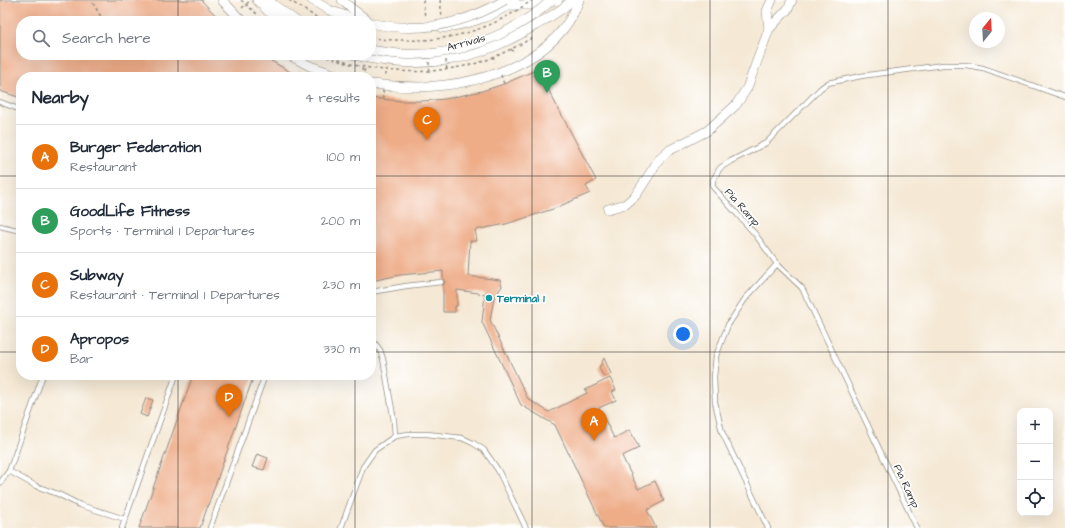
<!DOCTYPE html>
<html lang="en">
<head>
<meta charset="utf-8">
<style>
	body { margin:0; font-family:"Architects Daughter",sans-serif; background:#f2f2f3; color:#1f2937 }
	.controls { position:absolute; right:12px; bottom:12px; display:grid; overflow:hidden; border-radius:8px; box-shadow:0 4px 16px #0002 }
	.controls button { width:36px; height:36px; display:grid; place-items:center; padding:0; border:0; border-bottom:1px solid #e0e1e3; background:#fff; color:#1f2937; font:20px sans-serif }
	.compass { position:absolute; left:969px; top:12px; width:36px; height:36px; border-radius:50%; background:#fff; box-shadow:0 4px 16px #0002; rotate:18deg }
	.you { position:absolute; left:683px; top:334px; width:14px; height:14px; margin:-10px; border:3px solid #fff; border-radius:50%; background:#1a73e8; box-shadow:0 0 0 6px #1a73e833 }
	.badge { display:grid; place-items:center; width:26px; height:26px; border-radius:50%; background:#7c3aed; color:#fff; font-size:13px; font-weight:700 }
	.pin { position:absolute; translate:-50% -33px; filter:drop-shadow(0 1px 2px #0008) }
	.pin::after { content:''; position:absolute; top:21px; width:14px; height:12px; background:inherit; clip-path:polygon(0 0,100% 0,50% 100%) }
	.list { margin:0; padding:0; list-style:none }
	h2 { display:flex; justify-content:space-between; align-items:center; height:52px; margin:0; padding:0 16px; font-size:17px }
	h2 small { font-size:13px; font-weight:400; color:#747a83 }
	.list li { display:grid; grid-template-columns:26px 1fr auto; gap:12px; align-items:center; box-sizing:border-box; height:64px; padding:0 16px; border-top:1px solid #e0e1e3 }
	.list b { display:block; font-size:15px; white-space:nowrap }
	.list p { margin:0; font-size:13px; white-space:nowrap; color:#747a83 }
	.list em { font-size:13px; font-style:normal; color:#747a83 }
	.icon { flex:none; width:22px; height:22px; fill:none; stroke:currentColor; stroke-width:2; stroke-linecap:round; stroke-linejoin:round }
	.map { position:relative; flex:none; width:1065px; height:528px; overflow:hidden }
	.search { position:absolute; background:#fff; box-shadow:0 4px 16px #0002; left:16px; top:16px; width:360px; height:44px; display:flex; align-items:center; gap:10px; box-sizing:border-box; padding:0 14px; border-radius:16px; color:#747a83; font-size:15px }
	.panel { position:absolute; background:#fff; box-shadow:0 4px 16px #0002; left:16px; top:72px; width:360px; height:308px; border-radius:16px }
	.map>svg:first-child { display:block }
	.building { fill:#eeac87 }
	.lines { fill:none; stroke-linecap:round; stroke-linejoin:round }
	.lane-casing { stroke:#908a80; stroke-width:6 }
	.street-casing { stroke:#908a80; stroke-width:10 }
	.path { stroke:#908a80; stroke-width:1.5; stroke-dasharray:3 3; stroke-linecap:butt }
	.lane { stroke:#fff; stroke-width:4.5 }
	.street { stroke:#fff; stroke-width:9 }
	.street-bridge-casing { stroke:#908a80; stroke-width:10; stroke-linecap:butt }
	.path-bridge { stroke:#908a80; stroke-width:1.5; stroke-dasharray:3 3; stroke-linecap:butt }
	.street-bridge { stroke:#fff; stroke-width:9 }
	.grid { fill:none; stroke:#2b2b2b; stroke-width:1; stroke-opacity:0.55 }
	.culture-dot { fill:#0f9aa8; stroke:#fff; stroke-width:1.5 }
	.labels { text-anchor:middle; stroke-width:3.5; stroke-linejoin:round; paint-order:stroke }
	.street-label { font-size:11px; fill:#2b2b2b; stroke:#fff }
	.culture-label { font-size:11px; font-weight:bold; fill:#0d838f; stroke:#fff; text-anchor:start }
</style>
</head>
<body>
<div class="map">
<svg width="1065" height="528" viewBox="0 0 1065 528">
	<rect width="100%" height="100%" fill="#fff"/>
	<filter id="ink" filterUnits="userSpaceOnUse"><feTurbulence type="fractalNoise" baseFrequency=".025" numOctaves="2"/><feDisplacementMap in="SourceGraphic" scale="8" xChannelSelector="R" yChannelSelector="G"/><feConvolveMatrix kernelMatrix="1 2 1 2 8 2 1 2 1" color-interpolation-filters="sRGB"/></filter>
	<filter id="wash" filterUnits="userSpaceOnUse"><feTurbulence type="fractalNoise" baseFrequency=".012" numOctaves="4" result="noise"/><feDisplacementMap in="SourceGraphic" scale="16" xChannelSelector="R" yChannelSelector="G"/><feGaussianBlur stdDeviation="0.9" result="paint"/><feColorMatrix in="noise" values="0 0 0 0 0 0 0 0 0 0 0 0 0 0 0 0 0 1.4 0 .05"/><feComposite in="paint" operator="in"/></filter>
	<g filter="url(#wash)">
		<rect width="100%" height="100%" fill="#f5e9d5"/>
		<g id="blocks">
			<g class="building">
				<path d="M0 0H201L221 21H21V55H261L299 77H21V98L0 91Z"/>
				<path d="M536 70 538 75 540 74 596 180 586 186 590 193 553 209 506 224 475 230 477 241H470L468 276 500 280 502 286 494 298 490 320 528 399 549 412 587 393 585 390 610 378 616 390 612 392 616 400 599 408 614 438 630 430 639 448 622 456 638 489 655 481 664 501 647 510 656 528H604L555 425 521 405 482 322 485 294 457 290V306H455V312H443V285L445 282 443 279V271L400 275 371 281V98L401 101H423L445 99 482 91 504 84Z"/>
				<path d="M604 358 611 374 604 377 599 368Z"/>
				<path d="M193 375H254L200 528H139Z"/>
				<path d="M146 398 153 400 147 417 140 414Z"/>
				<path d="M257 454 268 458 264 470 252 467Z"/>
			</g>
		</g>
	</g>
	<g filter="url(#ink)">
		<use href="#blocks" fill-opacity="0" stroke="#908a80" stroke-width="1"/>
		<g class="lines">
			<g class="lane-casing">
				<g id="lane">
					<path d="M0 102 21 110"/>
					<path d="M0 226 21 231"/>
					<path d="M371 292 406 286 441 282"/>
					<path d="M371 338 380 350 383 359 394 421 395 436"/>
					<path d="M9 471 36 486 58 494 80 505 125 519"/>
					<path d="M0 483 9 471 12 463 43 375"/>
					<path d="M122 528 176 375"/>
					<path d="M210 528 265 375"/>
					<path d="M341 528 363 467 375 450 395 436 409 434H427L462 438 473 443 484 450 498 470 526 528"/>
					<path d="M768 528 722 432 715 402 714 377 716 356 728 325 745 299 777 264"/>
					<path d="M917 528 802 288 777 264 755 234 713 187V180L720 168 731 161 766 143 821 88 828 83 837 81 861 76 943 65H966L983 68 1065 97"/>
				</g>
			</g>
			<g class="street-casing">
				<g id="street">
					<path d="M222 0 242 21"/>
					<path d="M257 0 268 11 282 21"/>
					<path d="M267 0 296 21"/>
					<path d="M312 0 329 10 360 21"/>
					<path d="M342 0 351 8 367 20"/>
					<path d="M509 5C526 6 541 4 558 0"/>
					<path d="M442 28C469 24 493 17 515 0"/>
					<path d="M769 29 767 11 772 0"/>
					<path d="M289 55 310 66 341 77"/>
					<path d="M354 55C422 72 478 61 536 25 548 18 563 10 572 0"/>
					<path d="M371 84C387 86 403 87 420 87 480 85 557 63 579 0"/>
					<path d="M608 209 626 204 636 195 660 158 668 151 707 131 736 105 747 88 769 29 788 9 792 0"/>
				</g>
			</g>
			<g class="path">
				<path d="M241 0 258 15"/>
				<path d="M289 0 322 21"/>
				<path d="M202 1V0"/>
				<path d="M93 3 101 17"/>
				<path d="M511 49 514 53"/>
				<path d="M327 55 348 62"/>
				<path d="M267 59 269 55"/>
				<path d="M362 71 363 65"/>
				<path d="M364 72 365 68"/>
				<path d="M298 76 300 70"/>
			</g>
			<use href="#lane" class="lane"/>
			<use href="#street" class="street"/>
			<g class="street-bridge-casing">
				<g id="street-bridge">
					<path d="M371 23C419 34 463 25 505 0"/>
					<path d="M371 50C380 52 389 53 399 54 455 58 510 37 552 0"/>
				</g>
			</g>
			<g class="path-bridge">
				<path d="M423 0 425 18"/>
				<path d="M440 0 442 16"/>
				<path d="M242 8 251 0"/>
				<path d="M371 37C382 40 394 40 405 40 451 42 495 28 532 0"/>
				<path d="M321 55C373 74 428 77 481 62 499 56 517 46 534 37"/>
				<path d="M493 56 495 62"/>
				<path d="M446 60 447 72"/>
				<path d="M429 62 430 74"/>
				<path d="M501 75 504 84"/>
				<path d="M385 76V69"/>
				<path d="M383 99V90"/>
			</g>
			<use href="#street-bridge" class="street-bridge"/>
		</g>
	</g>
	<path class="grid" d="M178 0V21M355 0V21M532 0V528M710 0V528M888 0V528M178 55V77M355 55V77M0 176H21M371 176H1065M0 352H21M371 352H1065M178 375V528M355 375V528"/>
	<circle class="culture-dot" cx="489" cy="298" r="4"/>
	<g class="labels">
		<g class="street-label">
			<text transform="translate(466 42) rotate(-15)" y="4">Arrivals</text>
			<text transform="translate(743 207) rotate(48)" y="4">Pia Ramp</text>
			<text transform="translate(907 486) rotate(65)" y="4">Pia Ramp</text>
		</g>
		<g class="culture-label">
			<text x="497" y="302">Terminal 1</text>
		</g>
	</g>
</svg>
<div class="controls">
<button>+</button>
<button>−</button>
<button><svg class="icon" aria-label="locate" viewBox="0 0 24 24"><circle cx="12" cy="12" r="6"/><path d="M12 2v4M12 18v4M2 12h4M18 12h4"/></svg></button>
</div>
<svg class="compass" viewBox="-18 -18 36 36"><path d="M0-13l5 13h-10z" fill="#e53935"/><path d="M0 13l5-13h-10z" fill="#747a83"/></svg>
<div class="you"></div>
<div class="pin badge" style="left:594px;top:441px;background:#e8710a">A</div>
<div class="pin badge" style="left:547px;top:93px;background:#2e9e5b">B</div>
<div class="pin badge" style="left:427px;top:140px;background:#e8710a">C</div>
<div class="pin badge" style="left:229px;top:417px;background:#e8710a">D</div>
<div class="search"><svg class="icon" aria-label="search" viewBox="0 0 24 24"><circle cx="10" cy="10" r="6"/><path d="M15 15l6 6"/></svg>Search here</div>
<section class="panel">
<h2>Nearby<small>4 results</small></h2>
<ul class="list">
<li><span class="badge" style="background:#e8710a">A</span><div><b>Burger Federation</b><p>Restaurant</p></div><em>100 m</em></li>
<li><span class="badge" style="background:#2e9e5b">B</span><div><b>GoodLife Fitness</b><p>Sports · Terminal 1 Departures</p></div><em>200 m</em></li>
<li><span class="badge" style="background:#e8710a">C</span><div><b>Subway</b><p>Restaurant · Terminal 1 Departures</p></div><em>230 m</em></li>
<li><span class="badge" style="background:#e8710a">D</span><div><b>Apropos</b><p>Bar</p></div><em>330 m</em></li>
</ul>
</section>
</div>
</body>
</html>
